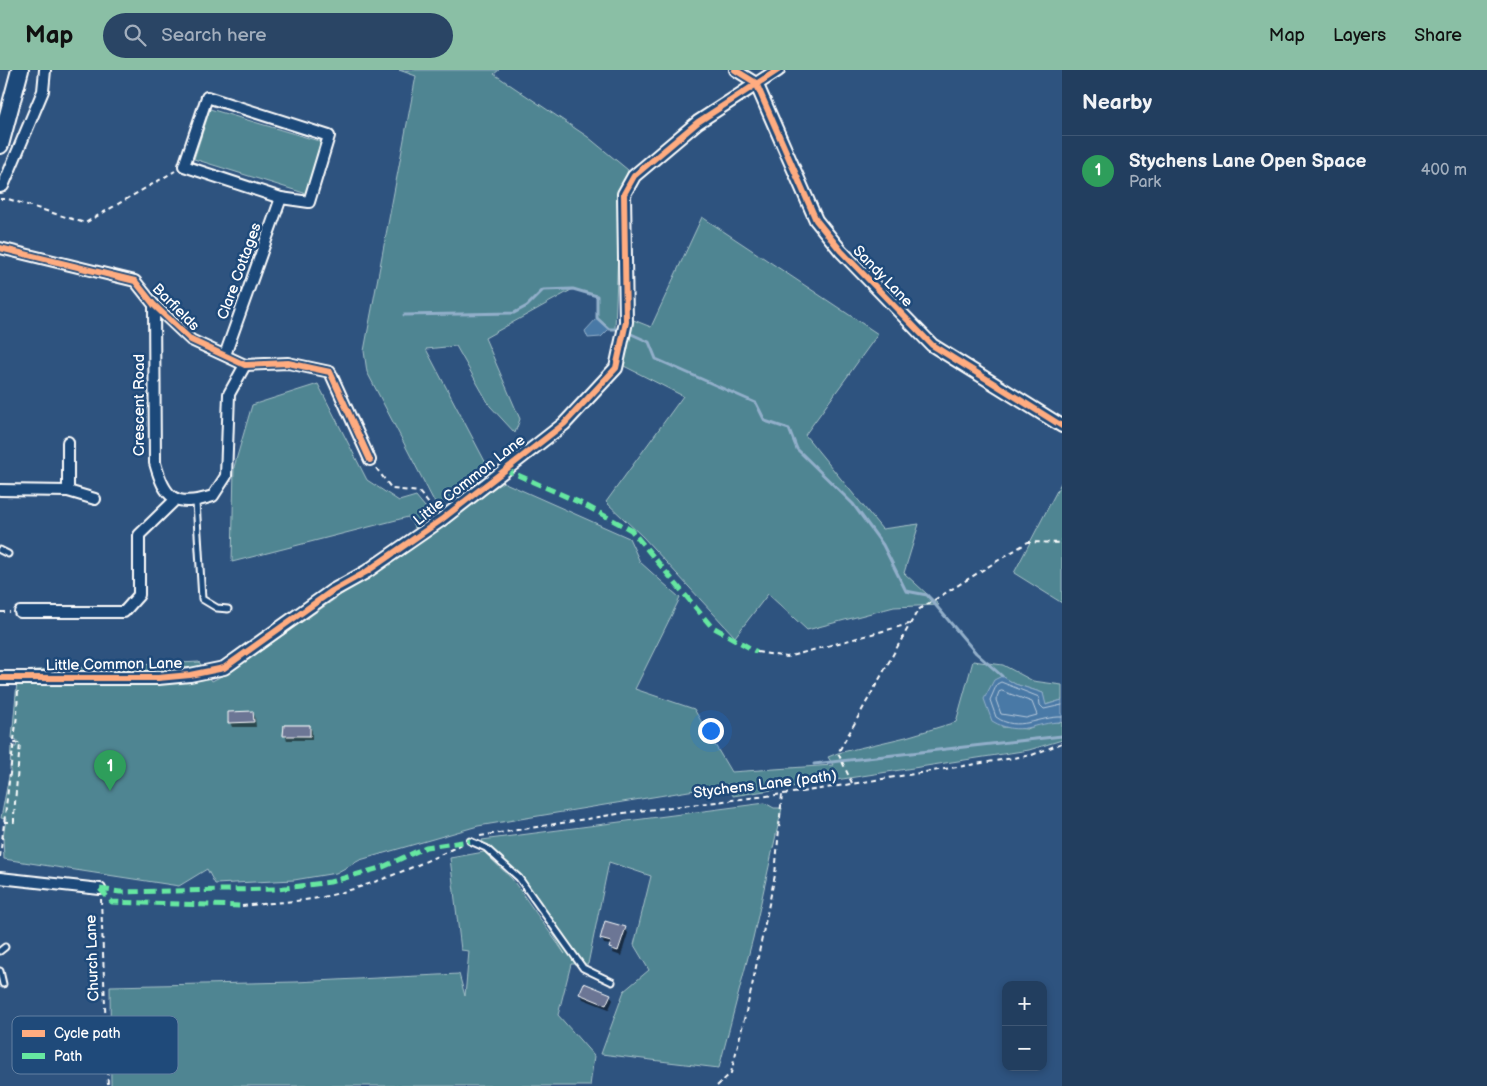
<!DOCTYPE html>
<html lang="en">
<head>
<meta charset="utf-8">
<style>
	body { margin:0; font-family:"Balsamiq Sans",sans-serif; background:#2a4565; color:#f1f3f6 }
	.controls { position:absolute; right:15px; bottom:15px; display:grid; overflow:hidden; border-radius:10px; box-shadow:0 2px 8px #0003 }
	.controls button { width:45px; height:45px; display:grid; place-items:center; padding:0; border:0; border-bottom:1px solid #3f5774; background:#223e5f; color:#f1f3f6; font:25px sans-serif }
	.you { position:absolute; left:710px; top:660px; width:18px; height:18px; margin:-12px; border:4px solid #fff; border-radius:50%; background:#1a73e8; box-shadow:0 0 0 8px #1a73e833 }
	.badge { display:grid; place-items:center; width:32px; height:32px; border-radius:50%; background:#8abfa5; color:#fff; font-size:16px; font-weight:700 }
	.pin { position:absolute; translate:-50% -41px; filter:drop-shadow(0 1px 2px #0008) }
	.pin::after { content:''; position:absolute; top:26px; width:18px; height:15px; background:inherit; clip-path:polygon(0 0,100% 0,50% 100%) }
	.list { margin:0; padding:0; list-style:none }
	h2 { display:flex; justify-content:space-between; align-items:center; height:65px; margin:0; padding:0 20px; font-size:21px }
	h2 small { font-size:16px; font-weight:400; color:#a2aebd }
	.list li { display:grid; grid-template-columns:32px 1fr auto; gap:15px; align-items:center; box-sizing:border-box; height:70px; padding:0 20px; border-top:1px solid #3f5774 }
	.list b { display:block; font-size:19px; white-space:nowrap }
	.list p { margin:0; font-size:16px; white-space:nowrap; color:#a2aebd }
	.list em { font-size:16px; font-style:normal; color:#a2aebd }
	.icon { flex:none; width:28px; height:28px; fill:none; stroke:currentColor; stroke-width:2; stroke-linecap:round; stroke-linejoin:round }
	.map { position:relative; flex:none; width:1062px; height:1016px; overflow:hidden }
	header { display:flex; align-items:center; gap:30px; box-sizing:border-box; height:70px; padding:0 25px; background:#8abfa5; color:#111 }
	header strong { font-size:24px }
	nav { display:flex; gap:28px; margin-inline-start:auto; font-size:18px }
	.search { width:350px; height:45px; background:#2a4565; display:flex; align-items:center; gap:12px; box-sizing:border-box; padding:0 18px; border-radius:28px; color:#a2aebd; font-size:19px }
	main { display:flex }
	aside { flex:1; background:#223e5f }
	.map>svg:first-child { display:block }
	.green { fill:#4f8592; stroke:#a7c2c8; fill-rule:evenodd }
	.water { fill:#4a79a6; stroke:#92afca }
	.shadow { fill:#0007 }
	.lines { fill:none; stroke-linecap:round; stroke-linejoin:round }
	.shore { stroke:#b7c9db; stroke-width:1 }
	.stream { stroke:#92afca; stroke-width:3 }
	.building { fill:#6c7695; stroke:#fff }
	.service-casing { stroke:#fff; stroke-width:9 }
	.minor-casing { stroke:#fff; stroke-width:14 }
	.tertiary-casing { stroke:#fff; stroke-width:16 }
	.primary-casing { stroke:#fff; stroke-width:20 }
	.path { stroke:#fff; stroke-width:2; stroke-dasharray:5 4; stroke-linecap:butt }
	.service { stroke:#1f4a7a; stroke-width:5 }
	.minor { stroke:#1f4a7a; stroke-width:10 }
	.tertiary { stroke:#1f4a7a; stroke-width:12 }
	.primary { stroke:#1f4a7a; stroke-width:16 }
	.quiet { stroke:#66e7a1; stroke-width:5; stroke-dasharray:10 5; stroke-linecap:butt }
	.cycleway-casing { stroke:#1f4a7a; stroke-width:9 }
	.cycleway { stroke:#ffac80; stroke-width:6 }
	.labels { text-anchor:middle; stroke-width:5; stroke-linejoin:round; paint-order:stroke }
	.street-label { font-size:15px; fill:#fff; stroke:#1f4a7a }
	.key { fill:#1f4a7a; stroke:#6280a2; stroke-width:1 }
	.key-label { font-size:14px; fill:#fff }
</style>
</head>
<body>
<header>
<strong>Map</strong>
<div class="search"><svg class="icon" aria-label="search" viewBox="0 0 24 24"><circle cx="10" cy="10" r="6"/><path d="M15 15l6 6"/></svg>Search here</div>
<nav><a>Map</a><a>Layers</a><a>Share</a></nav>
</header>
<main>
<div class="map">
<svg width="1062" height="1016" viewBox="0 0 1062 1016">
	<rect width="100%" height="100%" fill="#2e537f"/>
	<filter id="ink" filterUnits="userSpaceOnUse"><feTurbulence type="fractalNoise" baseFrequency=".02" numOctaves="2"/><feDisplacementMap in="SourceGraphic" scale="10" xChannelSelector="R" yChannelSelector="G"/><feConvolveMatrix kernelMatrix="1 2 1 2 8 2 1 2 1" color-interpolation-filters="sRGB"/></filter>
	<g filter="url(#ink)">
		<g class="green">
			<path d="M399 0H499L494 4 588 67 628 100 620 127 615 259H609L597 248V226L573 219 485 268 520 349 515 363 490 336 456 276 426 279 490 401 437 437 367 302 364 281 416 6Z"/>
			<path d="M210 39 322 72 307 124 194 89Z"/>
			<path d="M702 147 878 264 805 365 882 459 919 454 904 503 939 535 894 537 807 560 768 524 735 567 643 467 606 432 683 326 622 295 631 249 651 257Z"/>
			<path d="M318 314 367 410 399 431 416 426 430 443 415 458 408 447 232 492 234 397 252 335Z"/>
			<path d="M1062 411V533L1014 503Z"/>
			<path d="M503 412 629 468 640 492 680 528 635 619 694 639 731 702 833 695 828 687 838 683 906 667 956 652 973 591 1003 595 1033 611 1062 615V630L1045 635 1043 623 1015 614 1002 606V657L1027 659 1045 652H1062V670L1029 680 733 726 731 714 478 756 360 790 336 803 294 810 215 814 207 799 179 816 4 789 3 768 6 749 1 748 10 701 11 677H16L17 670 12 668 18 601 199 592 212 611 233 600ZM284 655H310V666L283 665Z"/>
			<path d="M765 733 774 738H782L753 868 719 998 601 984 624 921 649 900 634 875 651 806 609 792 588 894H571L558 945 594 986 590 1016H111L110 916 296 912 459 904 465 926 469 881 461 880 450 788 484 782 512 809 565 884 519 808 486 778 482 770Z"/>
		</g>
		<g class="water">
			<path d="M597 248 609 259 601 267 588 268 585 261Z"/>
			<path d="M1002 606 1015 614 1043 623 1046 635 1062 630V652C1034 652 1021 668 992 651L984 629 994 610Z"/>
		</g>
		<g class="shadow">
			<path d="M253 642 255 647 256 657H232L230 652Z"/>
			<path d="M310 656 312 661V670H287L285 665Z"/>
			<path d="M625 858 628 863 621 886 613 883 611 875 604 874 602 869Z"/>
			<path d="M581 924 610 925 613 930 609 939 583 929Z"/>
		</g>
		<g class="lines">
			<g class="shore">
				<path d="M1002 621 1032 632 1037 645 1026 648 1001 644 996 630 999 622Z"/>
				<path d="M1062 635 1044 639 1040 635 1039 627 1001 612 997 614 990 630 996 647C1018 663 1039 646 1062 647"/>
			</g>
			<g class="stream">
				<path d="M404 245 514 243 527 236 543 220 573 219 597 226V248L609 259H620"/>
				<path d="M627 262 649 272 656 289 756 333 765 351 789 359 797 379 853 434 883 475 906 521 927 525 976 583 1002 606"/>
				<path d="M814 694 1062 666"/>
			</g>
		</g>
		<g class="building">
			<path d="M253 641 254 652 228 653V642Z"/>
			<path d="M284 655H310V666H283Z"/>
			<path d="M605 851 626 857 618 881 609 878 611 872 600 869Z"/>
			<path d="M584 913 611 924 606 935 579 924Z"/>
		</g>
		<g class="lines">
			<g class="service-casing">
				<g id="service">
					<path d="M196 432 202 529 217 538 228 539"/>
					<path d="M0 480 8 484"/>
					<path d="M470 771 486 778 519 808 583 898 612 912"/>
					<path d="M0 881 5 877"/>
					<path d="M0 901 3 914"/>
				</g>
			</g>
			<g class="minor-casing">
				<g id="minor">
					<path d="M735 0 756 13"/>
					<path d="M207 27 329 66 309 132 281 128 184 96Z"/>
					<path d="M0 117 3 116 43 21 45 0"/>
					<path d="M0 178 135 211 154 235 191 270 245 295 288 293 330 302 370 390"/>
					<path d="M154 235 155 393C165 429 175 438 213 426L226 406 229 324 245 295"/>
					<path d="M225 285 281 128"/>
					<path d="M0 420 68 421 95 429"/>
					<path d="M68 421V372"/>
					<path d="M20 542H124L139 525V465L176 429"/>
					<path d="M0 808 100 819"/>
				</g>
			</g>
			<g class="tertiary-casing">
				<g id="tertiary">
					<path d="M756 13 816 150 841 181 932 275 1062 356"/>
					<path d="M0 608H158L190 605 224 598 332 521 366 502 441 450 564 354 616 298 626 252 624 124 634 106 698 52 778 0"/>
				</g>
			</g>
			<g class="primary-casing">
				<path id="primary" d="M0 75 20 0"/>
			</g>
			<g class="path">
				<path d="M0 129H8L85 153 175 101"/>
				<path d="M376 398 392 419 419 422 435 441"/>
				<path d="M0 542H10"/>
				<path d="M757 582 787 587 909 554"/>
				<path d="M852 713 838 683 918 540 1028 472 1062 473"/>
				<path d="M4 752H14V745L20 673H12"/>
				<path d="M480 766 630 742 801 722 1032 685 1062 673"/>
				<path d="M0 787 17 645 18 618"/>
				<path d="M101 829 108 1016"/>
				<path d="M242 836C267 833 294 832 318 828 364 819 421 795 462 774"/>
				<path d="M717 1016 731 1003 751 921 775 805 782 724"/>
			</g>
			<use href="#service" class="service"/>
			<use href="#minor" class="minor"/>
			<use href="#tertiary" class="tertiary"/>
			<use href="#primary" class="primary"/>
			<g class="quiet">
				<path d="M504 399 583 434 631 460 711 556 757 582"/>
				<path d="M100 819 120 822 278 819 330 812 383 797 426 777 470 771"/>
				<path d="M100 819 112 832 242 836"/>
			</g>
			<g class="cycleway-casing">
				<g id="cycleway">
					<path d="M735 0 756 13 816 150 841 181 932 275 1062 356"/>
					<path d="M0 178 135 211 154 235 191 270 245 295 288 293 330 302 370 390"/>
					<path d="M0 608H158L190 605 224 598 332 521 366 502 441 450 564 354 616 298 626 252 624 124 634 106 698 52 778 0"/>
				</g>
			</g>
			<use href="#cycleway" class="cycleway"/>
		</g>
	</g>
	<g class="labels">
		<g class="street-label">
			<text transform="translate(239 201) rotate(-70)" y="5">Clare Cottages</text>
			<text transform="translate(883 206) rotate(46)" y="5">Sandy Lane</text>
			<text transform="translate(176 237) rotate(45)" y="5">Barfields</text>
			<text transform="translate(139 335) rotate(-90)" y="5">Crescent Road</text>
			<text transform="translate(469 410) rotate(-38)" y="5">Little Common Lane</text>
			<text transform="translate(114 594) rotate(-1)" y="5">Little Common Lane</text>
			<text transform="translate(765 714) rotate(-7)" y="5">Stychens Lane (path)</text>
			<text transform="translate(92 888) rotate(-92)" y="5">Church Lane</text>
		</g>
	</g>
	<rect x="12" y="946" width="166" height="58" rx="8" class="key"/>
	<rect x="22" y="960" width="23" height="7" fill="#ffac80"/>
	<rect x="22" y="983" width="23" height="6" fill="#66e7a1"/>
	<g class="key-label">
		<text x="54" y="968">Cycle path</text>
		<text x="54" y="991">Path</text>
	</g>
</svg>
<div class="controls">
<button>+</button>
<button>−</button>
</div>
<div class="you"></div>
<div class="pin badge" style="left:110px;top:721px;background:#2e9e5b">1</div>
</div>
<aside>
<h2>Nearby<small></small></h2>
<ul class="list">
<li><span class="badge" style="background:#2e9e5b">1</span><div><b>Stychens Lane Open Space</b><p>Park</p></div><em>400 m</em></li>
</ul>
</aside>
</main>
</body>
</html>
